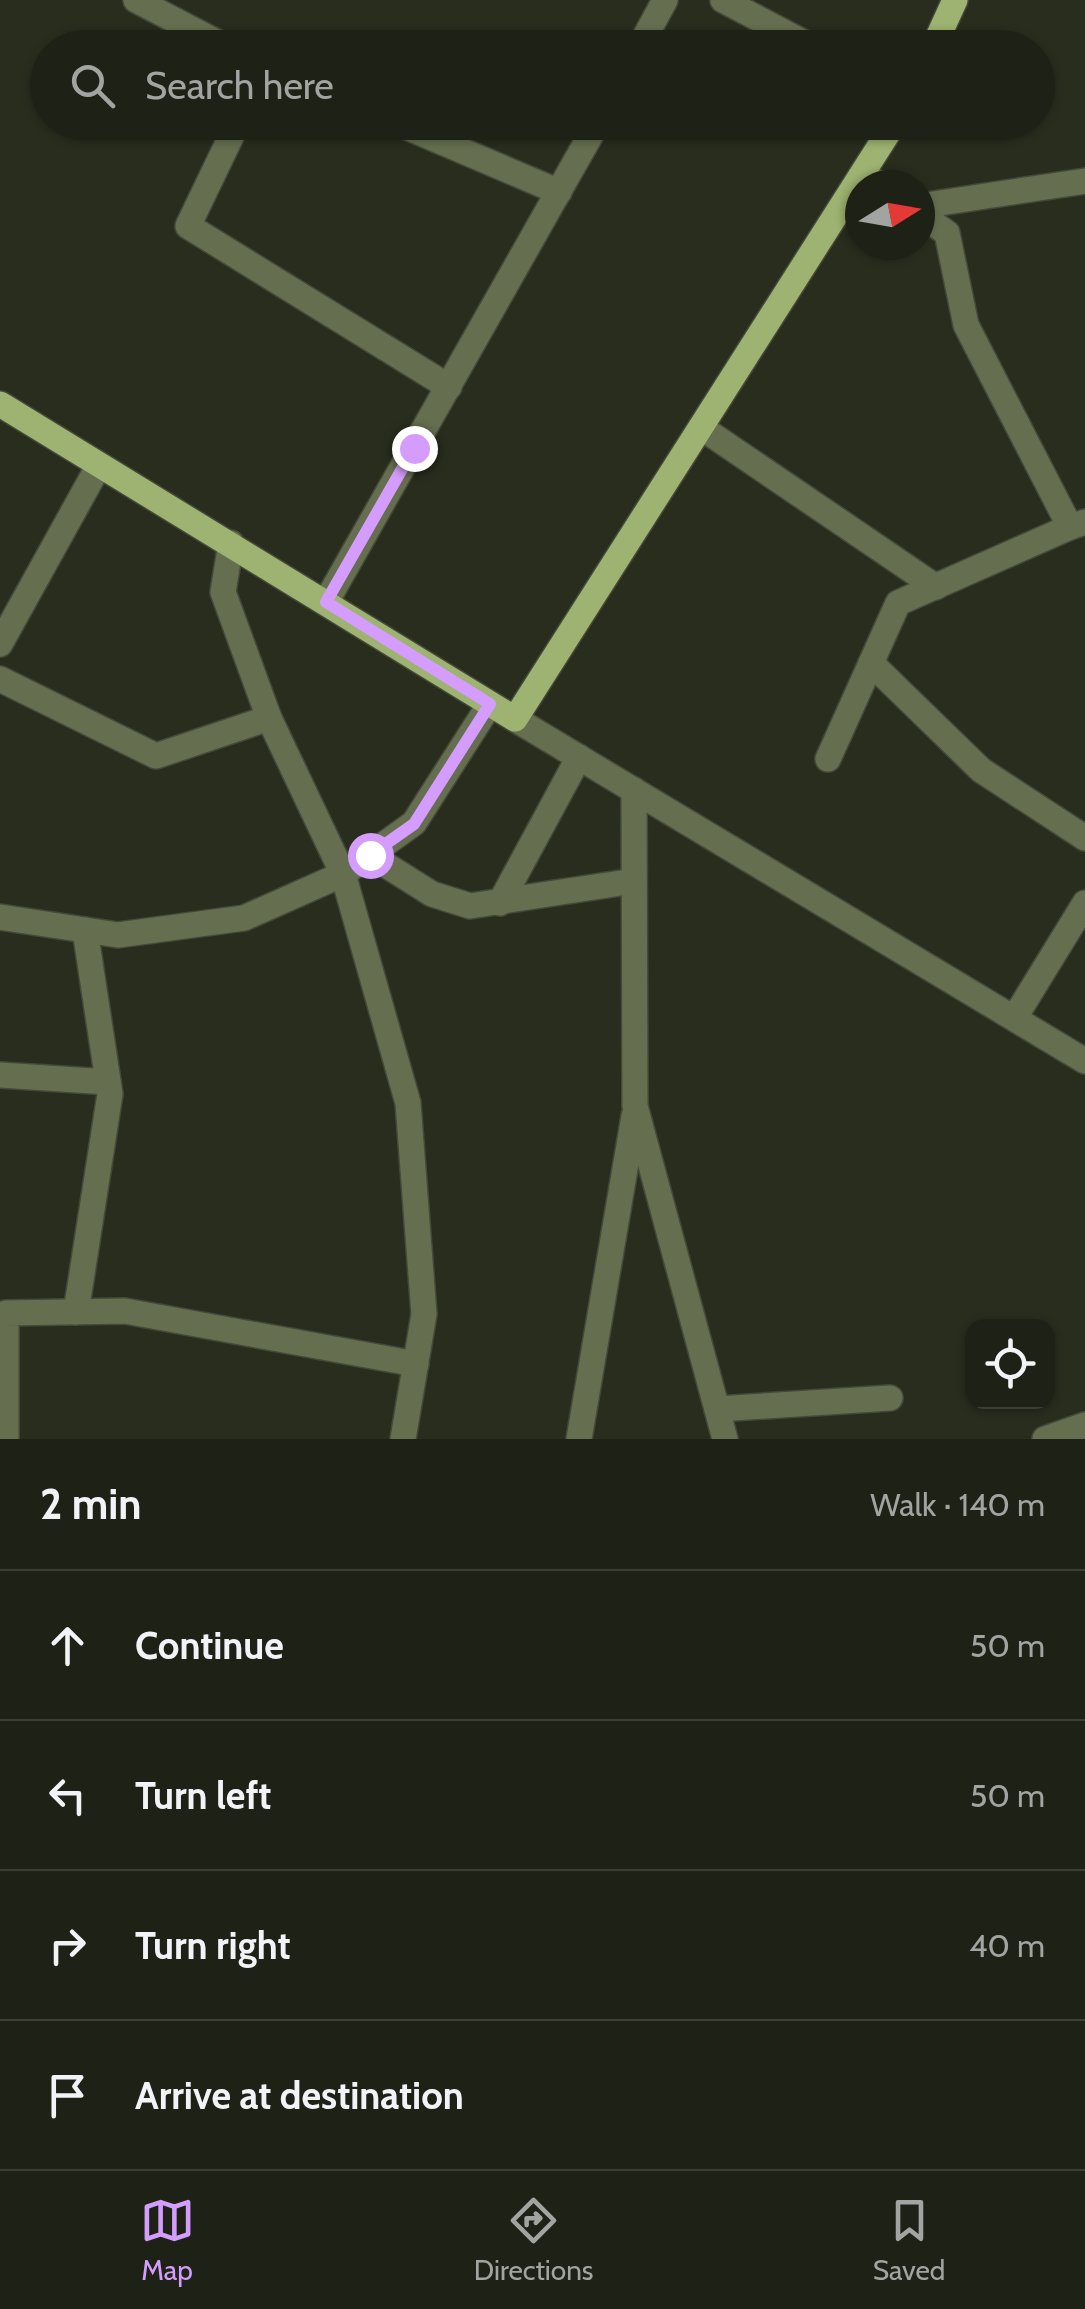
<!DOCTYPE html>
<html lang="en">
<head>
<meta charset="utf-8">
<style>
	body { margin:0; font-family:Cabin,sans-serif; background:#2b2f23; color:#f1f3f6 }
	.controls { position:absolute; right:30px; bottom:30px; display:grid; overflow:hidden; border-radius:20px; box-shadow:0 2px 8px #0004 }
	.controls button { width:90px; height:90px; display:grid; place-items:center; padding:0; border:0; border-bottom:2px solid #3c3f35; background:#1e2216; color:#f1f3f6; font:50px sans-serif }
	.compass { position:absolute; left:845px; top:170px; width:90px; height:90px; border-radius:50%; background:#1e2216; box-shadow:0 2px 8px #0004; rotate:79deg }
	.stop { position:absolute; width:30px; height:30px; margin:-22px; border:8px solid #d49cfc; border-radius:50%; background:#fff }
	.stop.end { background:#d49cfc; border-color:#fff; box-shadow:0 2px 10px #0008 }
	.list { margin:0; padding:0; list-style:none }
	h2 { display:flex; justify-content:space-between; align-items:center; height:130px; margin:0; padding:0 40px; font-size:42px }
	h2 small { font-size:32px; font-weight:400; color:#a1a4a1 }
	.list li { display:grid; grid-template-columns:65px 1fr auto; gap:30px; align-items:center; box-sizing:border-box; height:150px; padding:0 40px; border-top:2px solid #3c3f35 }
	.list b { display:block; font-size:38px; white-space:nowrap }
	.list em { font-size:32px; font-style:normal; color:#a1a4a1 }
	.icon { flex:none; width:55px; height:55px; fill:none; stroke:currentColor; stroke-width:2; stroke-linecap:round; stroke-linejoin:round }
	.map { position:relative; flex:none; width:1085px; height:1439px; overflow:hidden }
	.search { position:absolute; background:#1e2216; box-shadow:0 2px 8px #0004; left:30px; right:30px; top:30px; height:110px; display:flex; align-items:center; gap:25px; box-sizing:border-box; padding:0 35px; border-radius:55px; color:#a1a4a1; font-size:38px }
	.sheet { height:730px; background:#1e2216 }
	nav { display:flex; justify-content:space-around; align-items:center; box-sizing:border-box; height:140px; border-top:2px solid #3c3f35; background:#1e2216; font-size:28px; color:#a1a4a1 }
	nav a { display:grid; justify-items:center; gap:5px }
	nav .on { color:#d49cfc }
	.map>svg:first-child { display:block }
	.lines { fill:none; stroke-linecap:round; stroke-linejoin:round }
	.minor-casing { stroke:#44493a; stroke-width:28 }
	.major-casing { stroke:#44493a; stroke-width:28 }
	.minor { stroke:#656f4f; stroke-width:25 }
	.major { stroke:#9eb371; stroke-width:25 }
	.route { stroke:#d49cfc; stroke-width:12 }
</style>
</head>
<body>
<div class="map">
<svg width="1085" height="1439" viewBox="0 0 1085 1439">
	<rect width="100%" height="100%" fill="#282d1e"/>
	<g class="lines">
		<g class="minor-casing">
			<g id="minor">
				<path d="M136 0 228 48"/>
				<path d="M723 0 814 48"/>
				<path d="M639 48 665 0"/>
				<path d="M238 122 188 226 449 387"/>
				<path d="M395 122 559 192"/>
				<path d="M865 174 880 185"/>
				<path d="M920 206 1085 181"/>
				<path d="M920 214 947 233 966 325 1070 527 1085 522"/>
				<path d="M702 428 936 587"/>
				<path d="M326 602 598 122"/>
				<path d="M0 644 98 467"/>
				<path d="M871 663 981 770 1085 838"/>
				<path d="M0 679 156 756 269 718"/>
				<path d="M515 719 1085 1061"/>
				<path d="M828 759 898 603 1070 527"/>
				<path d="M634 790 635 1106 725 1439"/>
				<path d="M370 855 432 894 470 906 634 881"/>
				<path d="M500 903 579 757"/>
				<path d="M0 917 118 935 244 918 343 874 269 718 223 592 231 543"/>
				<path d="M1015 1017 1085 903"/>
				<path d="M0 1075 108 1082"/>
				<path d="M76 1312 110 1094 85 930"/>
				<path d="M717 1409 890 1398"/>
				<path d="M6 1439V1313L125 1311 416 1364"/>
				<path d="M403 1439 424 1314 408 1103 343 874 414 823 490 704"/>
				<path d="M579 1439 634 1116"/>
				<path d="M1045 1439 1085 1425"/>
			</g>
		</g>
		<g class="major-casing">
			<g id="major">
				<path d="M933 48 955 0"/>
				<path d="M0 404 515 719 895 122"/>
			</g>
		</g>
		<use href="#minor" class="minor"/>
		<use href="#major" class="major"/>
	</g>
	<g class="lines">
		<path class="route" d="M370 855 414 824 490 704 326 602 414 448"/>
	</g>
</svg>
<div class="controls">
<button><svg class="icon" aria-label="locate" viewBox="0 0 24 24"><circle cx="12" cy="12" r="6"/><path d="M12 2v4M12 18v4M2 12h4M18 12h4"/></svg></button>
</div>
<svg class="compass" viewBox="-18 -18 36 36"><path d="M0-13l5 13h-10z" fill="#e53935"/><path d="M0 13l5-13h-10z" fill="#a1a4a1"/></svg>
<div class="stop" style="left:370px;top:855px"></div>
<div class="stop end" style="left:414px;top:448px"></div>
<div class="search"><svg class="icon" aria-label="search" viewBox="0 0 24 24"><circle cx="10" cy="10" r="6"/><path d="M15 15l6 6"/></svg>Search here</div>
</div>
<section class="sheet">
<h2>2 min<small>Walk · 140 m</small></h2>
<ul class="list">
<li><svg class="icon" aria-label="ahead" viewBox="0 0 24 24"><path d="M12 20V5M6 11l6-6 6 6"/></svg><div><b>Continue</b></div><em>50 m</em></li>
<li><svg class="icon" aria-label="left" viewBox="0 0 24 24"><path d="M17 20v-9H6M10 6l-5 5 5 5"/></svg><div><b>Turn left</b></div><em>50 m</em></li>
<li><svg class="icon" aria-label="right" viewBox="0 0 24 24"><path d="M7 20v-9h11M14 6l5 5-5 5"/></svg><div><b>Turn right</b></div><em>40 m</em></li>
<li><svg class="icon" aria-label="arrive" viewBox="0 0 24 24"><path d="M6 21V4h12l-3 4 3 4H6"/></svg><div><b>Arrive at destination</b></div></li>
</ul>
</section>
<nav>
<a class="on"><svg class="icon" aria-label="map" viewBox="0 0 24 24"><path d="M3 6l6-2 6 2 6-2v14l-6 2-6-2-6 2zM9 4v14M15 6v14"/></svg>Map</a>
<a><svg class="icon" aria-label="directions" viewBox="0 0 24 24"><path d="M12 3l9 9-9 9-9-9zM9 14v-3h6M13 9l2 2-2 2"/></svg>Directions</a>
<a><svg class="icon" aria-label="saved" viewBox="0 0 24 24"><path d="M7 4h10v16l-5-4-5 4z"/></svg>Saved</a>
</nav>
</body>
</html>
